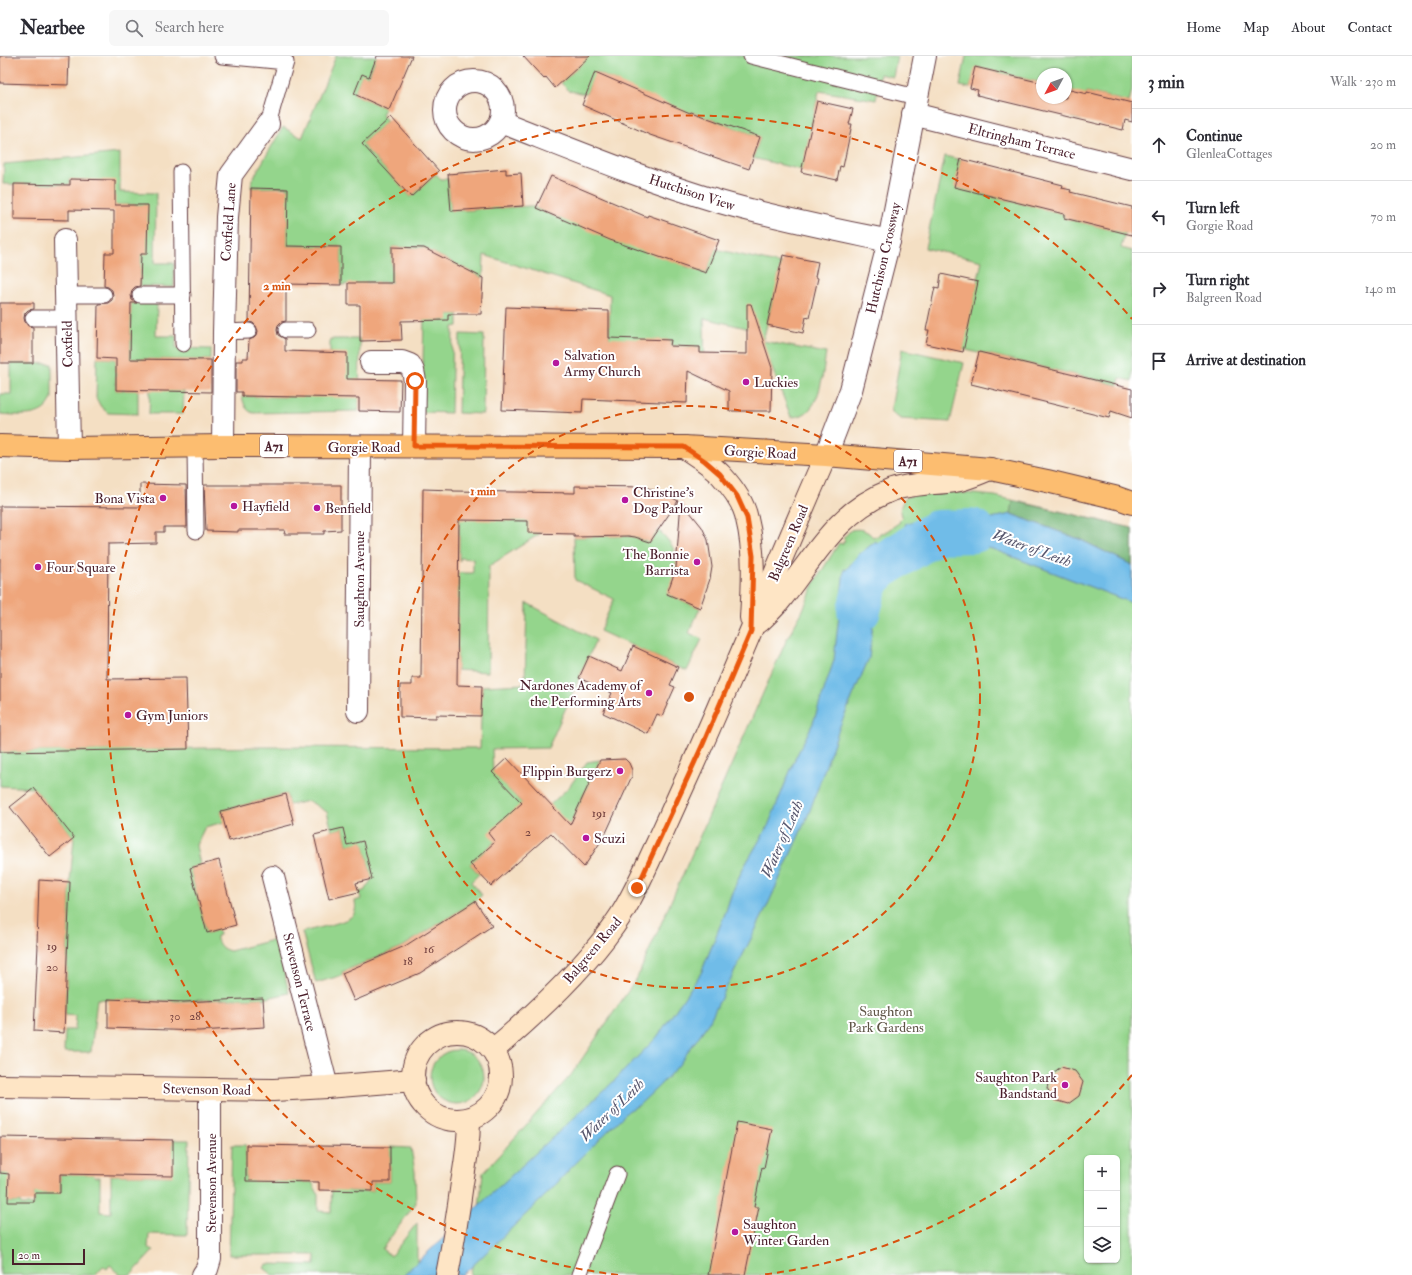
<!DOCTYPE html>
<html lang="en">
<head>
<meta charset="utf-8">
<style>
	body { margin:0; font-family:"IM FELL Double Pica",serif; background:#f7f7f7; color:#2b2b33 }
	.controls { position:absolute; right:12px; bottom:12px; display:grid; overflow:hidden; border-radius:6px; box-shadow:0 1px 3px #0004 }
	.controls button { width:36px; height:36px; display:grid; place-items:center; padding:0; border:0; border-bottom:1px solid #e1e1e2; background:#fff; color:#2b2b33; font:20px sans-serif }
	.compass { position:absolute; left:1036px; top:12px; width:36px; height:36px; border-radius:50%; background:#fff; box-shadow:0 1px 3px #0004; rotate:229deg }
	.scale { position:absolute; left:12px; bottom:10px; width:73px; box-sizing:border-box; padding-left:4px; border:2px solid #4a1f2b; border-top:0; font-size:11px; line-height:14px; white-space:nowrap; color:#4a1f2b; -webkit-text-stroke:3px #fff; paint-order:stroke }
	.stop { position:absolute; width:12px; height:12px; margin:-9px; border:3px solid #ea580c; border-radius:50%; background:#fff }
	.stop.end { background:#ea580c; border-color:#fff; box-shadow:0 1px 4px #0008 }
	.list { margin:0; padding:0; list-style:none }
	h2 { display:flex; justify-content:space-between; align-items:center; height:52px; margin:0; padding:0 16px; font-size:17px }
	h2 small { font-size:13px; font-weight:400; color:#7c7c81 }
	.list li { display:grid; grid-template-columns:26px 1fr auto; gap:12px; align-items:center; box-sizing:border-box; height:72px; padding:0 16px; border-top:1px solid #e1e1e2 }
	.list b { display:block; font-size:15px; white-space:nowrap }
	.list p { margin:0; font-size:13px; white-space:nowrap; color:#7c7c81 }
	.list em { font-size:13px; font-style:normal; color:#7c7c81 }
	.icon { flex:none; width:22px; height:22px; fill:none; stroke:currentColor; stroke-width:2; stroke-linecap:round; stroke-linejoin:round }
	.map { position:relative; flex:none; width:1132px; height:1219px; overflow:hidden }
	header { display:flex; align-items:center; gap:24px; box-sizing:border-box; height:56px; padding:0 20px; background:#fff; border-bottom:1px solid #e1e1e2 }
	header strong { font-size:19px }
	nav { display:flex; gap:22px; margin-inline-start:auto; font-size:14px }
	.search { width:280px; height:36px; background:#f7f7f7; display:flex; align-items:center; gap:10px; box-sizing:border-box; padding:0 14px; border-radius:6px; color:#7c7c81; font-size:15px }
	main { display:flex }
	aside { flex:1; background:#fff }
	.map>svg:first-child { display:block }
	.green { fill:#94d58c; stroke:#6f7a5c; fill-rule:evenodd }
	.forest { fill:#77b678; stroke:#606a52 }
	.water { fill:#6fbce8; stroke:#5c6e8a }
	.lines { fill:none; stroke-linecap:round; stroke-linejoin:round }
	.river { stroke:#6fbce8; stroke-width:44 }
	.building { fill:#efa67c }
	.lane-casing { stroke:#643c42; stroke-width:17 }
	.street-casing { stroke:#643c42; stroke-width:24 }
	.secondary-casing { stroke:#643c42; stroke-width:24 }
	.primary-casing { stroke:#643c42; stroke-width:24 }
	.lane { stroke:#fff; stroke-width:15 }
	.street { stroke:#fff; stroke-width:22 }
	.secondary { stroke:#fee5c5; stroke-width:22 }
	.primary { stroke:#fcbd6f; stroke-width:22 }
	.route { stroke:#ea580c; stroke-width:5 }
	.ring { fill:none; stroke:#d8530f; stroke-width:2; stroke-dasharray:7 5 }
	.poi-dot { fill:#b5179e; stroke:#fff; stroke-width:1.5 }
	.labels { text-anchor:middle; stroke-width:4; stroke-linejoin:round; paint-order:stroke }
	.number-label { font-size:12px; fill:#73413f }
	.shield { fill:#fff; stroke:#80626b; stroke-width:1 }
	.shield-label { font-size:13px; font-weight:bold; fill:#4a1f2b }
	.street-label { font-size:14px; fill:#4a1f2b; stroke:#fff }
	.poi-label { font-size:14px; fill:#4a1f2b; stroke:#fff; text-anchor:start }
	.park-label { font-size:14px; fill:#605648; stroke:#fff }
	.water-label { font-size:15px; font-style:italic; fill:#57566d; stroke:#fff }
	.centre { fill:#d8530f; stroke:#fff; stroke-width:2 }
	.ring-label { font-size:12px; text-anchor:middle; font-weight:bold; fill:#d8530f; stroke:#fff; stroke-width:4; stroke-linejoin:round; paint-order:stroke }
</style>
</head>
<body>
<header>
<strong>Nearbee</strong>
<div class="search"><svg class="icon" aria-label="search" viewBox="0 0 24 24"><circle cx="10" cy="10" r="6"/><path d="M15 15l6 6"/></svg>Search here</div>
<nav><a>Home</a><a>Map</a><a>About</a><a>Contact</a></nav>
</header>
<main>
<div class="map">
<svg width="1132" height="1219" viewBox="0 0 1132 1219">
	<rect width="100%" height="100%" fill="#fff"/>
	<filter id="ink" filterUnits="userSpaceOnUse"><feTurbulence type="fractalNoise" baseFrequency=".025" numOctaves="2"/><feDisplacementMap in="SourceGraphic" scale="8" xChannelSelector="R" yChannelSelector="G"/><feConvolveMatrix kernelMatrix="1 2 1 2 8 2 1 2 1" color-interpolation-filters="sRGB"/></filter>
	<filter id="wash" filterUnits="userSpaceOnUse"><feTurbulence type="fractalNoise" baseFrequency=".012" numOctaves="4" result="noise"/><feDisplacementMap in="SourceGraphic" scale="16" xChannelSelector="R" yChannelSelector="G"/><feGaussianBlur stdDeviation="0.9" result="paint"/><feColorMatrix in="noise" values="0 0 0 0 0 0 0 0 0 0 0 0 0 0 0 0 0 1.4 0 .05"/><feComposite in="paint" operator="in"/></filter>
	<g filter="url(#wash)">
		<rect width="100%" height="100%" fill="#f4dfc3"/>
		<g class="green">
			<path d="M336 0H377L368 21 362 19 354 38 385 52 382 59 387 65 362 88 411 141 436 118 441 123H448L451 155 474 154 500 147V152L530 150 559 162 686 204 685 210 706 217 715 193 781 208 778 222 784 223 772 247 763 285 826 297C822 319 821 362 791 361L772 312 759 275 704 262 705 321H699L700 291 670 290 671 284 609 286 610 239 484 199 483 222 424 192 392 191V226H365V227L341 229V191L287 190V131L251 132 252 124 283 71 302 82Z"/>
			<path d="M574 0H897L893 21 880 18 876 44 819 35 802 114 753 102 760 81 691 56 683 79 617 26 596 16 586 38 569 35 561 27 581 8Z"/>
			<path d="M966 0H1132V34L1129 46 1087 36 1081 64 1072 62 1078 36 1066 33V18H1042V27L976 11 970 32 960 30Z"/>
			<path d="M120 97V136L156 137 155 207H174V231L140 230 141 198 147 149H115L70 123V129L3 128 4 108Z"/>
			<path d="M945 100 961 104 955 131 1056 156 1064 158V162L1125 177 1121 192 1132 195V325L1120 322 1118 329 979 296 978 297 963 293 982 205 925 192Z"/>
			<path d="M131 247 157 248 156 280H176V292L211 293V304L130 303Z"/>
			<path d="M424 258 433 264H447L448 258H458V270L453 271 451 357 422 356Z"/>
			<path d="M460 278 484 279 483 358 458 357Z"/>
			<path d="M330 283H360L359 355 253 357C245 354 244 348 242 340L284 341 330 304Z"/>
			<path d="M902 293 964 307 950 366 901 363 893 358 891 353Z"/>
			<path d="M97 302 116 303V334H138V358L108 357 101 351 96 342Z"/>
			<path d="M11 307 52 308V342C44 364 19 359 0 358V338H11Z"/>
			<path d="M150 334 184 335 183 358H149Z"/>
			<path d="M932 434 995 440 1132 472V1219H471L483 1117 571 1019 637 922 787 583 802 556 815 526 839 487 842 488 845 484 843 482 851 474C860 472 867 474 873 481L875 480 877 481 879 480V478L882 476 884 477 900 466 899 465 902 462C898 455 901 448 906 441ZM1087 1102H1117V1204H1087Z"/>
			<path d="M459 460 528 465 541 477 489 510 488 616 457 614 458 517H473V503L460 502V505H459Z"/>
			<path d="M658 474C684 497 678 510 667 538L700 552 689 577 702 583 687 615 600 575 614 543 575 524 574 481 628 480 635 481 649 487Z"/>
			<path d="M527 547 596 584 548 692 492 693 493 716 529 755 470 808 479 818 471 826 482 839 475 845 402 891 342 916 343 919 316 927 302 876C313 873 345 867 352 860 356 856 356 851 355 845L361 843 359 836 364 835 372 823 363 786 347 789 343 772 332 775 327 756 309 745 289 749 286 738 221 755 224 766 205 771 196 789 200 809 190 812 207 877 218 874 219 879 216 880C218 888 221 893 230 895L276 883 289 937 263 943V942L175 945 97 943 91 996H64L65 974H75L76 960 65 959 70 826 74 782 34 732 0 730V696L259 691 480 692 482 630 525 628Z"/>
			<path d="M600 704 573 762 559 785 536 762 569 731 587 706Z"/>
			<circle cx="457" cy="1021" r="27"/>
			<path d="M173 1084H189L187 1179 149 1178 148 1193 154 1194 131 1219H121L110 1209 107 1213 103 1210 95 1219H0V1117L13 1118 8 1146H20L21 1149H34V1132L43 1137 60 1136V1118H93L94 1121H100V1156L111 1157V1119L172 1120Z"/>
			<path d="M232 1089H246V1124L312 1126 318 1138V1155L331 1156 332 1125 350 1135H373V1126H390V1091L411 1092 415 1116 416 1147 382 1193 391 1200 417 1167V1207L403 1219H273L264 1212 267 1208 315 1209V1199H229Z"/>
		</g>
		<path class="forest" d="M1013 445 1132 472V509L1079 483 1011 458Z"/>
		<g class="water">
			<path d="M1011 458 1079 483 1132 509V547L995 494C985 491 960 482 951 487 943 492 940 501 928 502L927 500 925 501 904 468 917 464 987 463Z"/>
			<path d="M876 485 897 518 894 521 896 526 876 541 869 602 840 670 809 757 765 855 709 966 678 1010 658 1031 639 1049 628 1055 569 1114 548 1137 463 1219H403L612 1027 657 981 701 917 726 855 731 839 742 814 768 770 795 703 813 667 834 604 844 513 846 514 858 499Z"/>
		</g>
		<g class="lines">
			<path class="river" d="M859 554 864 535 870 521 883 509 937 476 974 475"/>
		</g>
		<g id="blocks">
			<g class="building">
				<path d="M0 0H69L68 29 0 27Z"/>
				<path d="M377 0H412L389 54 354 38 362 18 369 21Z"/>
				<path d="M523 0H590L555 32 546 21 544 23Z"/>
				<path d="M975 11 1042 27V42H1066V33L1087 38V36L1132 47V66L1125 64 1123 74 977 39 978 34 970 32Z"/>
				<path d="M595 16 690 57 691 56 760 81 749 113 650 79 582 49Z"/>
				<path d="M817 45 853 53 849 68H852L843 111 840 110 837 124 801 116Z"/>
				<path d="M391 61 439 115 411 141 362 88Z"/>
				<path d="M961 103 1063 129 1062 132 1071 134 1070 136 1132 151V179L1064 162V158L954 131Z"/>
				<path d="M506 113V118L521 117 523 150 451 155 448 118Z"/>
				<path d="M551 120 647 161 648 159 719 184 706 217 610 184 536 152Z"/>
				<path d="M70 123 115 124V149H148L147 198H141L140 230 135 231 132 234 131 239 132 244 137 247H131L130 303 211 304V336L116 334V303L97 302 98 248 108 247 112 244 113 239 112 234 108 231 104 230 105 197H114V155L69 154V164L14 163V128L70 129Z"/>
				<path d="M251 132 288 133 287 190 341 191V229L286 228V265L281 266 278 269 277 274 278 279 285 283V295L347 297V323L401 324 400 356 359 355V342L242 340V336H236V305H243V302H248L249 284 254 282 257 279 258 275 256 270 253 267 249 266Z"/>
				<path d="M392 191 424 192 483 222 481 258H448V264L401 265 402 284 360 285V249H348V227H392Z"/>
				<path d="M783 199 818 206 815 221 818 222 809 262 806 261 803 277 767 269Z"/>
				<path d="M941 218 978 226 963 296 926 288 929 274H926L935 231 939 232Z"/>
				<path d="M0 247H34V253L28 254 25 257 24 262 25 266 28 270 33 271V307H0Z"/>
				<path d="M747 248H751L772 312 771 355H729V335L688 315 687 347 583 343 582 357 502 354 506 251 609 255V282L671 284 670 290 700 291V297L747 298Z"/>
				<path d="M979 296 1132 333V362L1111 355 1109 362 971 328Z"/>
				<path d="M140 428 186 429 187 471H164V476H156V487L108 488 107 623 186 622 188 693 0 696V450L140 451Z"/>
				<path d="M204 429H341V474L324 475V478H284L285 474H238V476L206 475Z"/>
				<path d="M575 430 645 431 666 438 678 445 650 486 635 481 628 480 574 481V478L528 477V465L459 464 457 629 482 630 481 660 436 659V662L400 661V629H412V622H421L423 433 453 434V435L575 437Z"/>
				<path d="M681 445 702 471 708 484 712 511 710 523 700 552 667 538 676 512Z"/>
				<path d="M633 590 678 611 670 629 675 631 662 660 657 658 648 678 603 657 612 637 579 622 589 600 622 615Z"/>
				<path d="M507 702 570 769 600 704 625 703 629 707 632 714V720L605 779 584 811 551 777 491 830 470 808 495 786 488 777 522 747 492 716Z"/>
				<path d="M34 732 74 782 50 801 10 751Z"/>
				<path d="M286 738 294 768 229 785 221 755Z"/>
				<path d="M343 772 347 789 363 785 372 823 356 827 359 836 329 843 314 779Z"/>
				<path d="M219 804 236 869 207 877 190 812Z"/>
				<path d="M39 824 70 826 64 977 34 975 38 889H37Z"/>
				<path d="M475 845 492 870 420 917 354 945 342 917 405 890Z"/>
				<path d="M263 942 265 971 199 975 108 972V943L184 946Z"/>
				<path d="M1061 1011 1075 1015 1083 1026 1079 1040 1068 1048 1054 1044 1047 1032 1050 1019Z"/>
				<path d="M737 1066 772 1073 764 1112 762 1111 754 1151H759L745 1219H708Z"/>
				<path d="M0 1081 173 1084V1120L60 1118V1137H34V1146H8L9 1118 0 1117Z"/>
				<path d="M246 1089 390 1091V1126H373V1135L319 1134V1126L246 1125Z"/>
			</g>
		</g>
	</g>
	<g filter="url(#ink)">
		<use href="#blocks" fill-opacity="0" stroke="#643c42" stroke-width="1"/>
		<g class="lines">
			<g class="lane-casing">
				<g id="lane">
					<path d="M222 0 286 6 268 68"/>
					<path d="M751 0 916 41"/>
					<path d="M181 116 183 288"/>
					<path d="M66 239H104"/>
					<path d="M140 239H183"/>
					<path d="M33 262H66"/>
					<path d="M286 274H308"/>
					<path d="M224 276 249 275"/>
					<path d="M195 390 196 475"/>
					<path d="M579 1219 617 1118"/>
				</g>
			</g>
			<g class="street-casing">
				<g id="street">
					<circle cx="474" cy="54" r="29"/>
					<path d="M913 58 1132 113"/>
					<path d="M501 66C573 94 645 124 720 146 776 162 832 173 889 185"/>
					<path d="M65 184 69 392"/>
					<path d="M371 306H402L410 309 413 315 415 325 414 390"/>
					<path d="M223 390 224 276 227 161 231 119 268 68"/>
					<path d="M826 399 851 334 889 185 925 0"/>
					<path d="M358 655 360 391"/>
					<path d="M273 821 327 1031"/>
					<path d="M203 1219 207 1213 210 1203V1033"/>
				</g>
			</g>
			<g class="secondary-casing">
				<g id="secondary">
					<path d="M684 391C696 400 710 407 721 419 732 431 744 447 747 463 755 495 753 529 751 562"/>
					<path d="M760 565C767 558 775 551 781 543 815 500 837 455 892 434 912 427 934 428 955 425 967 423 979 417 990 413"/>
					<circle cx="457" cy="1020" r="44"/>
					<path d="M493 994C538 956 589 909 621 859 634 838 644 816 654 794 665 771 675 748 686 724 735 617 778 507 826 399"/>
					<path d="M0 1030 274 1034 327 1031 414 1024"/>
					<path d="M447 1219C453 1188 458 1158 462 1127 466 1104 469 1086 469 1063"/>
				</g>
			</g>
			<g class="primary-casing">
				<path id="primary" d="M0 390 69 392 223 390 684 391 826 399 990 413 1047 425 1118 442 1132 447"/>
			</g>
			<use href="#lane" class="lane"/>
			<use href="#street" class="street"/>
			<use href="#secondary" class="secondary"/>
			<use href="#primary" class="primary"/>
		</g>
	</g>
	<g class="lines" filter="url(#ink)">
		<path class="route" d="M415 325 414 390 684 391 705 405 720 418 737 440 747 462 753 500 751 575 703 688 637 832"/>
	</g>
	<g class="ring">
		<circle cx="689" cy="641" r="291"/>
		<path d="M1132 1019A582 582 0 0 1 760 1219M618 1219A582 582 0 1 1 1132 263"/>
	</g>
	<g class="poi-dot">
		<circle cx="556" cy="307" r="4"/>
		<circle cx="746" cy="326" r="4"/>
		<circle cx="163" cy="442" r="4"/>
		<circle cx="625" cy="444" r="4"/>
		<circle cx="234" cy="450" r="4"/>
		<circle cx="317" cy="452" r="4"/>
		<circle cx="697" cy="506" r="4"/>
		<circle cx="38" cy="511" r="4"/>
		<circle cx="649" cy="637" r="4"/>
		<circle cx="128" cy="659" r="4"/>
		<circle cx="620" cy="715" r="4"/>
		<circle cx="586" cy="782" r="4"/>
		<circle cx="1065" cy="1029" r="4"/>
		<circle cx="735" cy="1176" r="4"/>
	</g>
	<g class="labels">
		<g class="number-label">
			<text x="599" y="761">191</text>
			<text x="528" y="780">2</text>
			<text x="52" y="894">19</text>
			<text x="429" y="897">16</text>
			<text x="408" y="909">18</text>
			<text x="52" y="915">20</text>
			<text x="175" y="964">30</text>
			<text x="195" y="964">28</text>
		</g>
		<g class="shield">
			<rect x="260" y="379" width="28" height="22" rx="3"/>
			<rect x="894" y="394" width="28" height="22" rx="3"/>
		</g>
		<g class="shield-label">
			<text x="274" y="395">A71</text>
			<text x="908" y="410">A71</text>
		</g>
		<g class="street-label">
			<text transform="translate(1022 85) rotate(14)" y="5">Eltringham Terrace</text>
			<text transform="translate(692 136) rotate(18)" y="5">Hutchison View</text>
			<text transform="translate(228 166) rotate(-86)" y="5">Coxfield Lane</text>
			<text transform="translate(883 202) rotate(-77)" y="5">Hutchison Crossway</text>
			<text transform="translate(67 288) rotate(-91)" y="5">Coxfield</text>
			<text x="364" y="396">Gorgie Road</text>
			<text transform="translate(760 396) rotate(3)" y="5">Gorgie Road</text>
			<text transform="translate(788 487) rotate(-67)" y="5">Balgreen Road</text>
			<text transform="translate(359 523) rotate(-90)" y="5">Saughton Avenue</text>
			<text transform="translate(592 894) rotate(-50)" y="5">Balgreen Road</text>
			<text transform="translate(300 926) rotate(76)" y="5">Stevenson Terrace</text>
			<text transform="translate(207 1033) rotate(1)" y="5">Stevenson Road</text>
			<text transform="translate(211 1127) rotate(-90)" y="5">Stevenson Avenue</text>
		</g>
		<g class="poi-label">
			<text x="564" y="304">Salvation<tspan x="564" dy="16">Army Church</tspan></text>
			<text x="754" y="331">Luckies</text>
			<text x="633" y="441">Christine's<tspan x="633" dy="16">Dog Parlour</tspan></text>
			<text x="155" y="447" text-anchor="end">Bona Vista</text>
			<text x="242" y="455">Hayfield</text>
			<text x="325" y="457">Benfield</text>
			<text x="689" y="503" text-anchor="end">The Bonnie<tspan x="689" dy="16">Barrista</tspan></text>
			<text x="46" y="516">Four Square</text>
			<text x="641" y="634" text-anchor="end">Nardones Academy of<tspan x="641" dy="16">the Performing Arts</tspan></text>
			<text x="136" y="664">Gym Juniors</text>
			<text x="612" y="720" text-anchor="end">Flippin Burgerz</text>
			<text x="594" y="787">Scuzi</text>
			<text x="1057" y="1026" text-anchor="end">Saughton Park<tspan x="1057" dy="16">Bandstand</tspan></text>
			<text x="743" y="1173">Saughton<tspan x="743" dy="16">Winter Garden</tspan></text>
		</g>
		<g class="park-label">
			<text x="886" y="960">Saughton<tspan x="886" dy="16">Park Gardens</tspan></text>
		</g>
		<g class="water-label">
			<text transform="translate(1032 492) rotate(20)" y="5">Water of Leith</text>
			<text transform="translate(782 783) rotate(-66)" y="5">Water of Leith</text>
			<text transform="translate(612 1054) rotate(-44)" y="5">Water of Leith</text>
		</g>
	</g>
	<circle cx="689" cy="641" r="6" class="centre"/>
	<g class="ring-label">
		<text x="277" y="234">2 min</text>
		<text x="483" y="439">1 min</text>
	</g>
</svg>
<div class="controls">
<button>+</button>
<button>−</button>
<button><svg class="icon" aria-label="layers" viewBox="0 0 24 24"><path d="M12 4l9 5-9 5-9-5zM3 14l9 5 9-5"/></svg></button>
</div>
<svg class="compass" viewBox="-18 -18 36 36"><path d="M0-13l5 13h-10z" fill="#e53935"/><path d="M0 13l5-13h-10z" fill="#7c7c81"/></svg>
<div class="scale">20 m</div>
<div class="stop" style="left:415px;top:325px"></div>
<div class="stop end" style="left:637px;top:832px"></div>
</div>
<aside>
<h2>3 min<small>Walk · 230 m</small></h2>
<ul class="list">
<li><svg class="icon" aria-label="ahead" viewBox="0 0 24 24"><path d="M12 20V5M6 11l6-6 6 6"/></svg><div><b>Continue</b><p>GlenleaCottages</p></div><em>20 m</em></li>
<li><svg class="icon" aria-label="left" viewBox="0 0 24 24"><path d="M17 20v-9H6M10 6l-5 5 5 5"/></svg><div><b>Turn left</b><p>Gorgie Road</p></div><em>70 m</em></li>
<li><svg class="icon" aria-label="right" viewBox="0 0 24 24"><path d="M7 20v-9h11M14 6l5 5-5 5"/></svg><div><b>Turn right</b><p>Balgreen Road</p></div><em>140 m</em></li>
<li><svg class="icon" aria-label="arrive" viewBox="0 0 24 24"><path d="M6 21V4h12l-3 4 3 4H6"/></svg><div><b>Arrive at destination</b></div></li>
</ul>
</aside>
</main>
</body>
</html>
